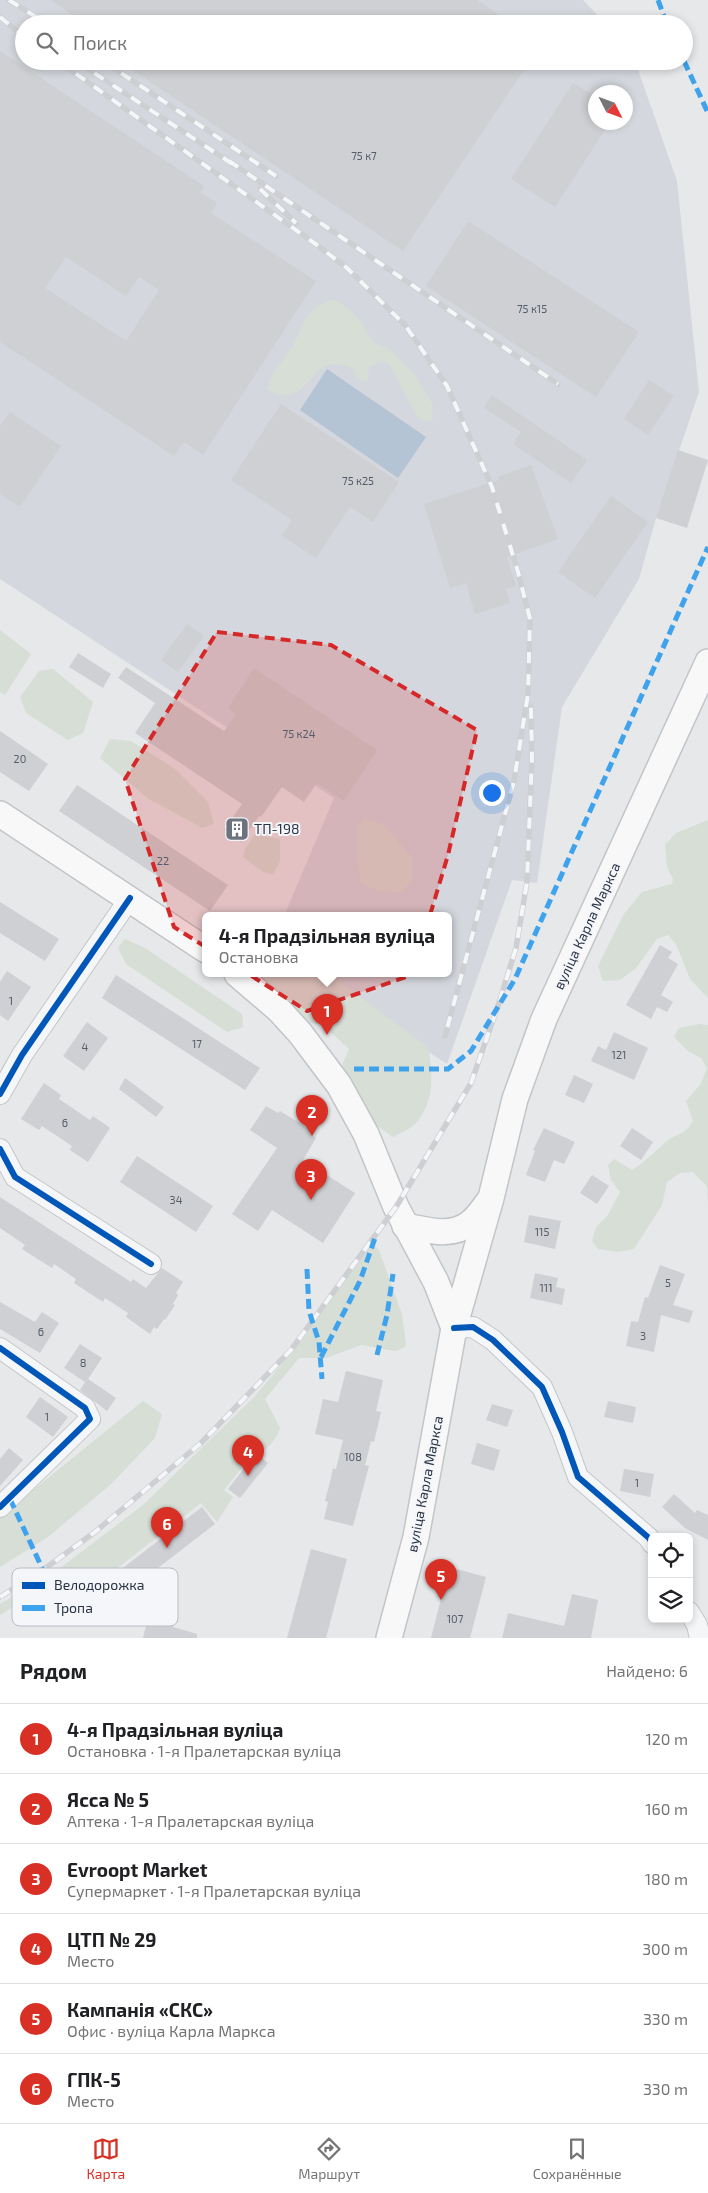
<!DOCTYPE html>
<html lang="ru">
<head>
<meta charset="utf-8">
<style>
	body { margin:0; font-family:"Exo 2",sans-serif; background:#f2f2f2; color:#202124 }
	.controls { position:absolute; right:15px; bottom:15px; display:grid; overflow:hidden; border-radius:8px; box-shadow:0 2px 8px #0003 }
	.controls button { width:45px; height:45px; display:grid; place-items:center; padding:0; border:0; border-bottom:1px solid #e0e0e0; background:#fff; color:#202124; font:25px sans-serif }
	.compass { position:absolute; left:588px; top:85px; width:45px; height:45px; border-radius:50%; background:#fff; box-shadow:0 2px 8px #0003; rotate:132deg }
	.you { position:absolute; left:491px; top:792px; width:18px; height:18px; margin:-12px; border:4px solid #fff; border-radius:50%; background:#1a73e8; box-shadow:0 0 0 8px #1a73e833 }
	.badge { display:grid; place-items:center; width:32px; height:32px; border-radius:50%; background:#d93025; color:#fff; font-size:16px; font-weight:700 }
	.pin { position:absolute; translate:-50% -41px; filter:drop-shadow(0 1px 2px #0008) }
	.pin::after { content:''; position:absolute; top:26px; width:18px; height:15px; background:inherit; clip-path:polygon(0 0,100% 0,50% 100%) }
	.popup { position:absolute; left:202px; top:912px; width:250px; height:65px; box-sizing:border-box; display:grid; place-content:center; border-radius:8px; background:#fff; filter:drop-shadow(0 1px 4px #0005); font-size:16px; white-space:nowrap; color:#757577 }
	.popup b { font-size:19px; color:#202124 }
	.popup::after { content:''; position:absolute; left:50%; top:100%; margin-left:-10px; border:10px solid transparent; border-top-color:#fff }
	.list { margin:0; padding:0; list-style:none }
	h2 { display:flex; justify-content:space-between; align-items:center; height:65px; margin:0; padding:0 20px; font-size:21px }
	h2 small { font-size:16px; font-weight:400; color:#757577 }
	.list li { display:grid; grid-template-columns:32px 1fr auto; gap:15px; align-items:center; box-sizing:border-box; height:70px; padding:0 20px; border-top:1px solid #e0e0e0 }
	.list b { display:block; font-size:19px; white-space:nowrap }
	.list p { margin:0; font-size:16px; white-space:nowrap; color:#757577 }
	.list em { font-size:16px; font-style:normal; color:#757577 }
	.icon { flex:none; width:28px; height:28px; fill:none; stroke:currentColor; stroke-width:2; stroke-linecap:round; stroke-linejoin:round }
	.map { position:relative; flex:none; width:708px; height:1638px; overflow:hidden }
	.search { position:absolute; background:#fff; box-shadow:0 2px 8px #0003; left:15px; right:15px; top:15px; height:55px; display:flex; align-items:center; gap:12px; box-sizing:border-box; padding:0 18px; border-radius:28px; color:#757577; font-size:19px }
	.sheet { height:485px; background:#fff }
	nav { display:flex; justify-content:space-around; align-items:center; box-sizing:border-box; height:70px; border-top:1px solid #e0e0e0; background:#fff; font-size:14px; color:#757577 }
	nav a { display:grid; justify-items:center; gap:2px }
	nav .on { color:#d93025 }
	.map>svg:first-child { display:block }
	.built { fill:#d4d7dd; fill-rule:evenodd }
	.green { fill:#d6ded6 }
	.water { fill:#b4c4d5 }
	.building { fill:#ced0d3; fill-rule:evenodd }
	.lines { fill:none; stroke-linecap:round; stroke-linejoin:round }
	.minor-casing { stroke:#c4c6c8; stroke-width:22 }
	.major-casing { stroke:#c2c5c8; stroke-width:28 }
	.minor { stroke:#f5f6f7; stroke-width:20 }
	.major { stroke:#f8f8f8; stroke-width:25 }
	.rail-casing { stroke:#cecfd2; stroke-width:5.5 }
	.rail { stroke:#f4f6f9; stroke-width:4; stroke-dasharray:11; stroke-linecap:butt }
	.quiet { stroke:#3ea3ec; stroke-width:5; stroke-dasharray:10 5; stroke-linecap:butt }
	.cycleway-casing { stroke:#f4f6f9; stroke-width:9 }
	.cycleway { stroke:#0057b8; stroke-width:6 }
	.marked { fill:#d62828; fill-opacity:0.2; stroke:#d62828; stroke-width:4; stroke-dasharray:10 6; stroke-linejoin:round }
	.labels { text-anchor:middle; stroke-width:4; stroke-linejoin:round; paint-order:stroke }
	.number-label { font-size:11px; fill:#545c69 }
	.poi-label { font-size:14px; fill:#2b3445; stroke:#f4f6f9; text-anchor:start }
	.street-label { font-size:14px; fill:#2b3445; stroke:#f4f6f9 }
	.key { fill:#f4f6f9; stroke:#b8bcc3; stroke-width:1 }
	.key-label { font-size:14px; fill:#2b3445 }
</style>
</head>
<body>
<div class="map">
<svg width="708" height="1638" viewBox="0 0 708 1638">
	<rect width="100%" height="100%" fill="#e6e8ea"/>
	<path class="built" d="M0 0H583L606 24H24V61H635L677 181 699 392 656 518 639 579 562 707 537 883 512 880 447 1064 310 974H448V916H284L334 798 0 579ZM596 92H626V122H596Z"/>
	<g class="green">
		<path d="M335 300C353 310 364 323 373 342L391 350 414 374 432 403 433 420 425 422 418 418 389 364 381 361 369 367 368 381 364 382 356 376 353 368C344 365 335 363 326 366 309 373 306 395 285 395 277 395 274 394 267 389 274 366 286 359 296 339 299 335 300 329 302 325 308 312 321 301 335 300Z"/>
		<path d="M0 630 31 654 5 695 0 692Z"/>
		<path d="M53 669 93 702 83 733 68 740 26 713 20 697 39 671Z"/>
		<path d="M110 739 131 741 175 769 208 802 214 824 202 828 149 799 100 758Z"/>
		<path d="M364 819 383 824 412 857V881L401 892 378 891 361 883 357 855V827Z"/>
		<path d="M708 820V998L690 979 676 944 668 935 657 939 636 968 620 980 603 981 598 966 624 914 642 892 672 884 673 879 667 867 665 845 676 833Z"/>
		<path d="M255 834 280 839V861L273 875 263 872 243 857 245 849Z"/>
		<path d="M125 939 145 948 242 1014 243 1027 227 1032 126 964 118 948Z"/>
		<path d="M251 974H329L428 1047C433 1072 435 1105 414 1125 408 1130 400 1133 393 1137L376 1125 341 1068 349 1049 322 1024 304 1023Z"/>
		<path d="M699 1024 708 1025V1203L707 1186 693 1172 680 1173 667 1182 662 1205 634 1249 617 1252 598 1249 592 1241 596 1227 608 1215 620 1192 611 1180 608 1165 614 1159 632 1170C645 1162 654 1152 666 1142 678 1131 683 1138 693 1121L686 1101 700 1085 707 1068 701 1058 688 1051 674 1037 679 1028Z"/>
		<path d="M374 1245 379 1250 402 1314 406 1344 404 1348 395 1351 361 1345 326 1358H299L265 1399 280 1428C277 1438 270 1447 261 1452L256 1450 224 1490 233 1497 217 1522 201 1503 115 1570 129 1588C112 1600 81 1626 60 1621L48 1603 29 1598 0 1615V1604L59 1569 143 1505 254 1397 299 1344 368 1249Z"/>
		<path d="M143 1401 162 1414 155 1438 110 1485 48 1537 0 1567V1517Z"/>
	</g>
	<path class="water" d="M327 369 426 437 398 478 300 410Z"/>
	<g class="building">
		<path d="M51 0H477L512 24H86Z"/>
		<path d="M0 51 204 186 200 192 217 203 211 213 316 281 203 455 184 442 174 456 0 342ZM66 257 126 296 139 277 159 290 126 341 45 288Z"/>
		<path d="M119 61H530L403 251Z"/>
		<path d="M573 83 596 97V122H610L555 207 511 179Z"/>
		<path d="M468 221 639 332 596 397 426 286Z"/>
		<path d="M649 380 674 396 648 435 624 419Z"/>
		<path d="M492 395 587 460 571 483 513 444 521 432 484 408Z"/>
		<path d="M281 404 399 482 373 522 350 507 316 558 282 536 292 520 231 480Z"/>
		<path d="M10 412 61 446 20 507 0 494V426Z"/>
		<path d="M678 450 708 460 687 528 656 518Z"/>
		<path d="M531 465 558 539 507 557 516 586 506 589 510 603 475 614 466 583 450 588 424 504 499 480 498 477Z"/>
		<path d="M611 496 648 522 595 598 558 572Z"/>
		<path d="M187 624 204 636 178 672 161 660Z"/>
		<path d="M78 653 111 674 103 688 69 667Z"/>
		<path d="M126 667 224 731 236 714 228 708 254 668 377 750 344 801 317 783 304 802 282 787 261 817 259 816 241 842 224 830 242 804 135 733 155 703 118 678Z"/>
		<path d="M0 731 48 764 29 791 0 772Z"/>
		<path d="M77 785 228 885 210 911 59 811Z"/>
		<path d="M0 902 59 939 45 961 0 933Z"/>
		<path d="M660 945 672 952 668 958 678 964 661 995 673 1002 667 1012 657 1007 651 1019 626 1005Z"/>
		<path d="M7 971 31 987 8 1021 0 1015V982Z"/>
		<path d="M116 975 260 1068 245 1090 102 998Z"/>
		<path d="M87 1022 108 1038 84 1071 63 1056Z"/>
		<path d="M614 1032 648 1048 634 1080 591 1061 598 1046 606 1050Z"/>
		<path d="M574 1075 593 1084 584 1103 565 1095Z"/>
		<path d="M125 1078 164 1107 156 1117 119 1089Z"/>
		<path d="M44 1083 61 1095 59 1099 90 1120 93 1116 110 1128 88 1162 70 1150 72 1146 42 1126 39 1130 21 1119Z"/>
		<path d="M266 1106 278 1113 280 1111 311 1130 309 1133 316 1138 303 1160 355 1193 323 1243 272 1210 258 1231 232 1214 277 1148 250 1130Z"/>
		<path d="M544 1128 575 1142 564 1164 554 1160 545 1182 526 1175 535 1151 533 1150Z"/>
		<path d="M632 1128 653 1142 641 1160 620 1146Z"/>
		<path d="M137 1156 213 1206 196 1232 120 1182Z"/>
		<path d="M592 1175 609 1186 597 1204 580 1193Z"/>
		<path d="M0 1197 131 1282 133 1279 146 1288 162 1268 183 1282 176 1293 178 1295 173 1304 175 1305 165 1320 164 1319 157 1329 154 1327 150 1334 126 1317 128 1313 105 1298 103 1302 74 1283 76 1279 54 1264 52 1268 22 1249 25 1245 0 1228Z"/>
		<path d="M529 1215 561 1221 555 1249 524 1242Z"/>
		<path d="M660 1265 685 1274 673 1305 693 1311 689 1323 661 1315 654 1352 626 1346 631 1321 638 1322 645 1297 648 1298Z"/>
		<path d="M535 1273 558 1278 556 1287 565 1289 562 1305 530 1298Z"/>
		<path d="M0 1302 35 1322 42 1312 59 1323 40 1353 0 1329Z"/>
		<path d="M80 1344 102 1358 88 1379 116 1398 107 1411 80 1390 85 1382 64 1368Z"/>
		<path d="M346 1371 383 1380 376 1411 381 1412 374 1442 371 1441 365 1465 369 1466 353 1526 324 1519 328 1502 325 1501 330 1482 333 1468 336 1469 343 1440 315 1434 323 1399 338 1402Z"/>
		<path d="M40 1397 68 1417 53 1437 26 1417Z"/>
		<path d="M608 1401 636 1407 633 1423 604 1417Z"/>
		<path d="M492 1404 513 1410 507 1427 486 1420Z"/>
		<path d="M477 1443 500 1450 494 1471 471 1464Z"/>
		<path d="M9 1448 23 1460 0 1486V1459Z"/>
		<path d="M256 1453 268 1463 240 1498 228 1489Z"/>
		<path d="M624 1469 654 1474 650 1497 620 1491Z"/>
		<path d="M674 1494 695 1513 697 1510 708 1515V1540L685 1528 662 1507Z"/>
		<path d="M202 1507 215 1524 132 1588 119 1571Z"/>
		<path d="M311 1549 347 1559 326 1638H287Z"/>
		<path d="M449 1567 486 1577 470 1638H431Z"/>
		<path d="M572 1594 598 1600 591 1638H502L508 1613 564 1626Z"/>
		<path d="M162 1617 175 1620 173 1627 197 1634V1638H143L148 1618 162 1621Z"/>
	</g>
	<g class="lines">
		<g class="minor-casing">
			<g id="minor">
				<path d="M0 1094 22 1055 130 898"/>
				<path d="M0 1149 15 1177 151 1264"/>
				<path d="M454 1328 473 1327 493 1340 542 1387 562 1432 578 1477 649 1538 652 1543"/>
				<path d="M0 1348 85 1408 90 1419 0 1507"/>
				<path d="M689 1612 697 1625 700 1638"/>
			</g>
		</g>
		<g class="major-casing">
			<g id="major">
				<path d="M0 814 206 950"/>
				<path d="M237 974 279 1010 300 1033 339 1085 366 1134 396 1207 436 1282 454 1328"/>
				<path d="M405 1226C427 1230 451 1238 470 1223 477 1218 483 1209 488 1202"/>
				<path d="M389 1638 416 1537 454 1328 491 1198 515 1099 544 1019 708 662"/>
			</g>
		</g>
		<use href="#minor" class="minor"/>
		<use href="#major" class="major"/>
		<g class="rail-casing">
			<g id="rail">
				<path d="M9 0 47 24"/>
				<path d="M0 17 24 37"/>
				<path d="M58 61 317 245 347 268 405 325 447 386 492 487 518 572 530 619 528 694 514 781 445 1036"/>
				<path d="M76 61 234 165"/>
				<path d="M103 61 276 176"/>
				<path d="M229 161 558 384"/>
				<path d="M260 189 296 223"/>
				<path d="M0 1597 43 1570 95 1532 201 1443 291 1350 396 1207 471 1083 498 1006 516 948 527 882 532 757 531 707"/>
			</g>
		</g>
		<use href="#rail" class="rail"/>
		<g class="quiet">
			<path d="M658 0 667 24"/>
			<path d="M684 61 708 113"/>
			<path d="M354 1069H448L471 1051 515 979 708 547"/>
			<path d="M307 1269 309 1311 319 1342 322 1379"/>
			<path d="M377 1355 387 1315 393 1274"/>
			<path d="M321 1357 360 1281 376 1235"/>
			<path d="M10 1499 43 1570 58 1596 93 1598 119 1609"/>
		</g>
		<g class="cycleway-casing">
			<g id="cycleway">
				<path d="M0 1094 22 1055 130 898"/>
				<path d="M0 1149 15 1177 151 1264"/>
				<path d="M454 1328 473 1327 493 1340 542 1387 562 1432 578 1477 649 1538 652 1543"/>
				<path d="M0 1348 85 1408 90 1419 0 1507"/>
			</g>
		</g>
		<use href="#cycleway" class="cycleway"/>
	</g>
	<path class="marked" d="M217 632 331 645 477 730 448 855 412 975 307 1011 174 927 125 779Z"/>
	<defs>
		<g id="building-square" transform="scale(1.25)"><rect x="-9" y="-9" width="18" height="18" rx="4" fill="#6c737f" stroke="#f4f6f9"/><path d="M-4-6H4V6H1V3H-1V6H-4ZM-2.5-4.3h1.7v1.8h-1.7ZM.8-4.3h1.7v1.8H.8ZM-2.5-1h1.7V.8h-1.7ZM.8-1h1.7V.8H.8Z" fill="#fff"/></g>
	</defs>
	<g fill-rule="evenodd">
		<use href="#building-square" x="237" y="829"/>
	</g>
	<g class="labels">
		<g class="number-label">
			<text x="364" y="160">75 к7</text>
			<text x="532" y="313">75 к15</text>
			<text x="358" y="485">75 к25</text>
			<text x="299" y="738">75 к24</text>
			<text x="20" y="763">20</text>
			<text x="163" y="865">22</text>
			<text x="11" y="1005">1</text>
			<text x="197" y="1048">17</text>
			<text x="85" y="1051">4</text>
			<text x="619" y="1059">121</text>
			<text x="65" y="1127">6</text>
			<text x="176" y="1204">34</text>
			<text x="542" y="1236">115</text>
			<text x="668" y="1287">5</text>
			<text x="546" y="1292">111</text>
			<text x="41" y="1336">6</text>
			<text x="643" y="1340">3</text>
			<text x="83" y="1367">8</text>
			<text x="47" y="1421">1</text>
			<text x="353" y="1461">108</text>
			<text x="637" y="1487">1</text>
			<text x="455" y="1623">107</text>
		</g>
		<g class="poi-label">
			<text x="254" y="834">ТП-198</text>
		</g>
		<g class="street-label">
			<text transform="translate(587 926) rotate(-65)" y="5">вуліца Карла Маркса</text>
			<text transform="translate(425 1484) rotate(-79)" y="5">вуліца Карла Маркса</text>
		</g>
	</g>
	<rect x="12" y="1568" width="166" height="58" rx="8" class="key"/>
	<rect x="22" y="1582" width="23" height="7" fill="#0057b8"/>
	<rect x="22" y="1605" width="23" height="6" fill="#3ea3ec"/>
	<g class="key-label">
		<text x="54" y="1590">Велодорожка</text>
		<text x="54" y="1613">Тропа</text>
	</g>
</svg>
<div class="controls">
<button><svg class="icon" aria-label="locate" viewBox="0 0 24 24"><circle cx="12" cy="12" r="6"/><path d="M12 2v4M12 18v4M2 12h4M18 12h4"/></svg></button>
<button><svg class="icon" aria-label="layers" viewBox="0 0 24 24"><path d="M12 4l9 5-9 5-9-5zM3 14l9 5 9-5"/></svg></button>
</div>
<svg class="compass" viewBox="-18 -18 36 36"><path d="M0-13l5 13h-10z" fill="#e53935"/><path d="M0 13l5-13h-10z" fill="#757577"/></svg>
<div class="you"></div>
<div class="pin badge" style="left:327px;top:1035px">1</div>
<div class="popup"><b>4-я Прадзільная вуліца</b>Остановка</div>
<div class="pin badge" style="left:312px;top:1136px">2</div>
<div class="pin badge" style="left:311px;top:1200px">3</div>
<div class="pin badge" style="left:248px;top:1476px">4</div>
<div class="pin badge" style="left:441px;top:1600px">5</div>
<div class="pin badge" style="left:167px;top:1548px">6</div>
<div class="search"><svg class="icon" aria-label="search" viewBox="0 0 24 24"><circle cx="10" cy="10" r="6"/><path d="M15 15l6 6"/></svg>Поиск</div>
</div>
<section class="sheet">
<h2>Рядом<small>Найдено: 6</small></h2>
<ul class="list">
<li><span class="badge">1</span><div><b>4-я Прадзільная вуліца</b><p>Остановка · 1-я Пралетарская вуліца</p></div><em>120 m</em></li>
<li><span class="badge">2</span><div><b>Ясса № 5</b><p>Аптека · 1-я Пралетарская вуліца</p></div><em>160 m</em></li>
<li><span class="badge">3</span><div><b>Evroopt Market</b><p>Супермаркет · 1-я Пралетарская вуліца</p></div><em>180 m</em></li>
<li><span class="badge">4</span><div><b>ЦТП № 29</b><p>Место</p></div><em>300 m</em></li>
<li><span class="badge">5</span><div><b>Кампанія «СКС»</b><p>Офис · вуліца Карла Маркса</p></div><em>330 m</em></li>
<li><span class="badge">6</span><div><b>ГПК-5</b><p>Место</p></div><em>330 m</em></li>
</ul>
</section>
<nav>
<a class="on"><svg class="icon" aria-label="map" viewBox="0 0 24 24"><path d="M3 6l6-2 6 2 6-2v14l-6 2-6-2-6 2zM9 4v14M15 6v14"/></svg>Карта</a>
<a><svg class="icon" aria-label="directions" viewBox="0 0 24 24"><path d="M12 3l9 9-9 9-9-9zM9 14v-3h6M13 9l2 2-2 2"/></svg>Маршрут</a>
<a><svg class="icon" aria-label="saved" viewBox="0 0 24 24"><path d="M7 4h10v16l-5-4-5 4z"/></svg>Сохранённые</a>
</nav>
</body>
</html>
